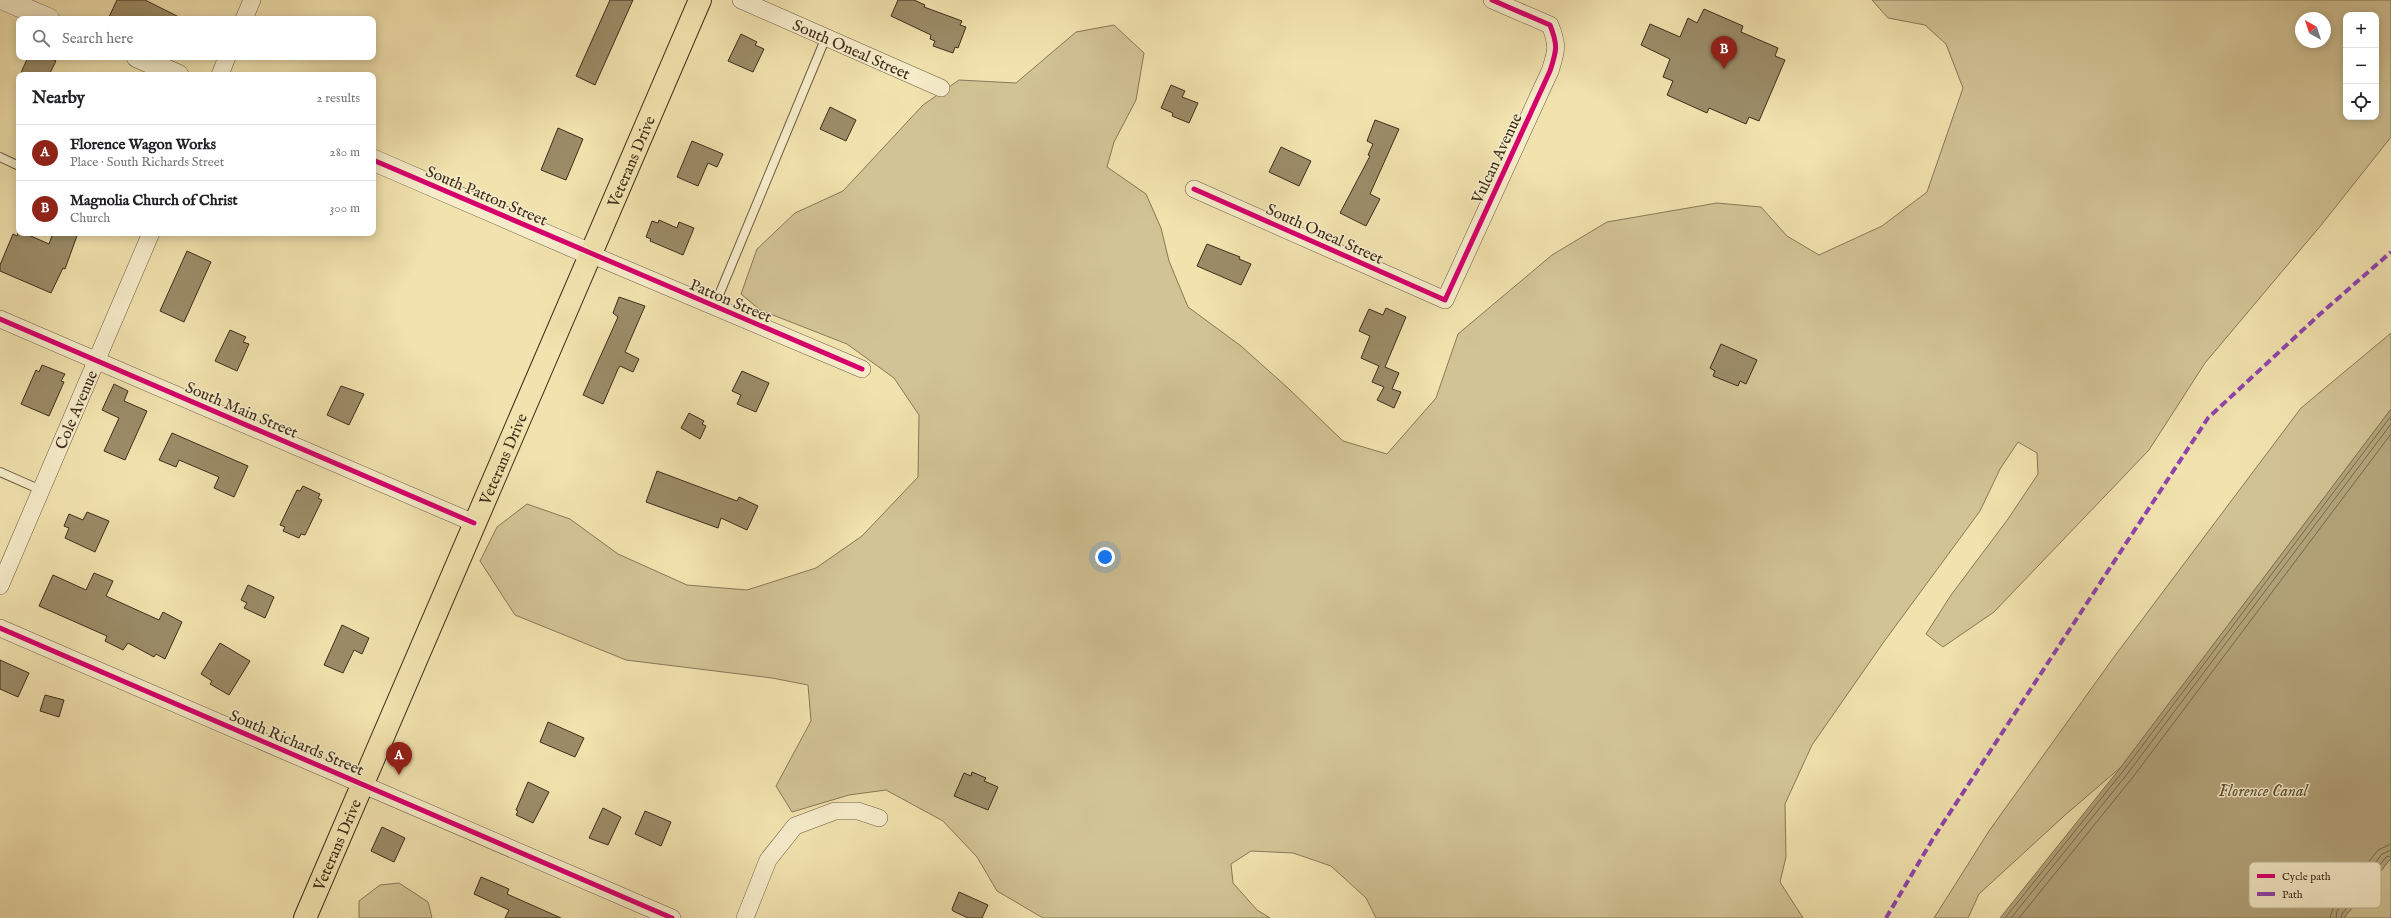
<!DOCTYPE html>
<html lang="en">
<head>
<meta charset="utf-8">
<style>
	body { margin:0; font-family:"IM FELL English",serif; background:#f6f6f6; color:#202124 }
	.controls { position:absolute; right:12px; top:12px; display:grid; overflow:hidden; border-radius:8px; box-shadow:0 2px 10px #0003 }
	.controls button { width:36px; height:36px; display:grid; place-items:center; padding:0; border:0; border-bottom:1px solid #e0e0e0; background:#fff; color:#202124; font:20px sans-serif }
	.compass { position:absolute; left:2295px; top:12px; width:36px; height:36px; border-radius:50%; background:#fff; box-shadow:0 2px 10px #0003; rotate:321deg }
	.you { position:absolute; left:1105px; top:557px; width:14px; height:14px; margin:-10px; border:3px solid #fff; border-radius:50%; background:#1a73e8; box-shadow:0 0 0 6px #1a73e833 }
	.badge { display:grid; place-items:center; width:26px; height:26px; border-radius:50%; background:#8f2418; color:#fff; font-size:13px; font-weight:700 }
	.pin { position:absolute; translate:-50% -33px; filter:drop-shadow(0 1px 2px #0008) }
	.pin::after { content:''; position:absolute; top:21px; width:14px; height:12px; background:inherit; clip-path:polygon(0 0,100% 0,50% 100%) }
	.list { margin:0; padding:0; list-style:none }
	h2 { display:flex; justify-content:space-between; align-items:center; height:52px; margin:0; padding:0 16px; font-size:17px }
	h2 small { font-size:13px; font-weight:400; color:#757577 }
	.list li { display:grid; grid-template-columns:26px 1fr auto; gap:12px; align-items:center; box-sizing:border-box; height:56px; padding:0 16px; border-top:1px solid #e0e0e0 }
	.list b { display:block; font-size:15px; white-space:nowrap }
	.list p { margin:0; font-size:13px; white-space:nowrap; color:#757577 }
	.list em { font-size:13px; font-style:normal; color:#757577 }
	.icon { flex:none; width:22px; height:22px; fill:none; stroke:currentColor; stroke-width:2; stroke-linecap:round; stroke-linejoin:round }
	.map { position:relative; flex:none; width:2391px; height:918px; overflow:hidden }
	.search { position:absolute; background:#fff; box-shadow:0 2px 10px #0003; left:16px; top:16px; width:360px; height:44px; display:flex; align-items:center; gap:10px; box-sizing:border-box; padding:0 14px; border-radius:8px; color:#757577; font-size:15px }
	.panel { position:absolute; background:#fff; box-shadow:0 2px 10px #0003; left:16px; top:72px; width:360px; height:164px; border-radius:8px }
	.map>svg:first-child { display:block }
	.green { fill:#d2c395; stroke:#887858; fill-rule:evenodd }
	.water { fill:#b4a57c; stroke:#847556 }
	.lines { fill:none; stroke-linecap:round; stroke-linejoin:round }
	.shore { stroke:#786a4c; stroke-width:1 }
	.building { fill:#9b8c68; stroke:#3d2e1c }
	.service-casing { stroke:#6a5b40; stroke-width:10 }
	.minor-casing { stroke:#6a5b40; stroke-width:18 }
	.tertiary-casing { stroke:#6a5b40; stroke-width:22 }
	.primary-casing { stroke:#3d2e1c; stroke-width:24 }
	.service { stroke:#f6ecca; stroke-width:8 }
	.minor { stroke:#f6ecca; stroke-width:17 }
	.tertiary { stroke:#f6ecca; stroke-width:21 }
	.primary { stroke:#f1e2ae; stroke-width:22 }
	.quiet { stroke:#8e44ad; stroke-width:4; stroke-dasharray:8 4; stroke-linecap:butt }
	.cycleway-casing { stroke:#f6ecca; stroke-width:8 }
	.cycleway { stroke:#d6006c; stroke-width:5 }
	.labels { text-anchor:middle; stroke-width:3; stroke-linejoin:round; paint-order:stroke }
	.street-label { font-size:16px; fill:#3d2e1c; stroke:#f6ecca }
	.water-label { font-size:17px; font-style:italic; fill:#5b4c34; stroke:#f6ecca }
	.key { fill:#f6ecca; stroke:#beb396; stroke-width:1 }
	.key-label { font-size:11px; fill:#3d2e1c }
</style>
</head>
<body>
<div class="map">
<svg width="2391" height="918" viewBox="0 0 2391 918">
	<rect width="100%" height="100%" fill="#f1e2ae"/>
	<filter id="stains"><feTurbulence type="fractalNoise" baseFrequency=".005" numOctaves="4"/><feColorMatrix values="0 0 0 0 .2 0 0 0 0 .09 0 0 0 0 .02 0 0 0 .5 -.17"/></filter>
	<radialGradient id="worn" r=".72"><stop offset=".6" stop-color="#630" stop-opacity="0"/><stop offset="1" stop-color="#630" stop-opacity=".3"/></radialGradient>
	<g class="green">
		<path d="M1872 0H2391V137L2322 224 2205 363 2149 450 1994 612 1943 647 1926 634 1951 595 2008 519 2038 474 2037 453 2018 442 2000 469 1980 511 1883 643 1812 745 1785 804 1786 857 1780 882 1803 918H1376L1366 898 1331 866 1293 853 1251 851 1231 864 1233 883 1257 910 1270 918H1043L997 891 977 857 943 821 886 790 849 795 792 812 776 786 811 721 808 685 772 678 626 660 515 615 480 561 497 527 527 504 570 519 618 554 687 585 747 590 816 568 862 536 918 477 919 415 894 378 847 344 760 310 741 294 757 249 795 213 843 191 923 105 959 80 1016 83 1076 32 1114 25 1144 53 1136 100 1114 142 1107 167 1146 194 1161 228 1169 261 1188 307 1241 346 1289 389 1343 441 1387 454 1436 398 1458 334 1552 255 1607 222 1717 203 1761 207 1787 236 1819 255 1882 226 1927 192 1963 88 1946 44 1925 25 1888 18ZM2346 15H2376V117H2346ZM2301 18H2325V42H2301Z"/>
		<path d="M2391 333V409L2121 767 2064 816 1979 894 1968 918H1934L1989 831 2114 657 2301 408Z"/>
		<path d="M2391 858V918H2344Z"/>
		<path d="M399 883 428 902 432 918H359V901L380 885Z"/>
	</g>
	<path class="water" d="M2391 409V858L2344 918H2000L2121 767Z"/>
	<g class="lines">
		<g class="shore">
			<path d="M2005 918 2124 770 2391 416"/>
			<path d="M2011 918 2128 773 2391 424"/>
			<path d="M2019 918 2133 777 2391 434"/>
			<path d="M2330 918 2333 908 2378 850 2391 844"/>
			<path d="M2336 918 2337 911 2382 854 2391 850"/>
			<path d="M2341 918 2342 914 2386 857 2391 856"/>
		</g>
	</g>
	<g class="building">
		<path d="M117 0H145L183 19H108Z"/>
		<path d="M610 0H633L595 85 576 76Z"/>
		<path d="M898 0H914L925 5 924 7 962 21 960 25 966 27 958 48 955 47 953 53 933 46 935 41 930 39 931 35 891 16Z"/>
		<path d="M1704 9 1743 26 1741 32 1778 48 1775 56 1785 60 1759 121 1749 117 1746 124 1709 108 1707 113 1667 95 1673 81 1663 77 1670 59 1641 45 1650 24 1680 37 1688 18 1697 23Z"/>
		<path d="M741 34 757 42 755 45 764 49 753 72 728 61Z"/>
		<path d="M28 57H47L56 61 49 75H20Z"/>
		<path d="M1171 85 1185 91 1182 97 1198 103 1189 123 1172 116 1173 113 1161 108Z"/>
		<path d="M830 107 856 120 846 141 820 129Z"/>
		<path d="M1375 120 1399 129 1370 194 1380 199 1366 226 1340 213 1370 156 1368 155 1373 144 1367 141Z"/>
		<path d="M558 128 583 139 566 180 541 170Z"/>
		<path d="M692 141 723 154 717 167 708 163 698 186 677 177Z"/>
		<path d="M1281 147 1311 161 1299 186 1269 172Z"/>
		<path d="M659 220 677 228 679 222 694 228 683 255 650 241 651 239 646 237 652 221 658 223Z"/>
		<path d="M19 231V233H24L49 244 53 233H78L65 269 63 268 51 293 0 271V265L13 234 17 236Z"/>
		<path d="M1207 244 1240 257 1239 259 1251 264 1241 285 1197 266Z"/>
		<path d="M187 251 211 262 184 322 160 311Z"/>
		<path d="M619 297 645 306 625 352 639 359 633 372 620 366 618 369 603 404 583 395 618 317 613 313Z"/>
		<path d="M1386 308 1406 317 1385 367 1399 373 1392 389 1401 392 1394 408 1377 400 1384 387 1372 382 1379 366 1361 358 1370 336 1359 331 1369 309 1383 315Z"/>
		<path d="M230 330 246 337 243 342 249 344 237 371 215 361Z"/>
		<path d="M1721 344 1757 360 1746 384 1740 381 1738 386 1713 376 1715 371 1710 368Z"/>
		<path d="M42 365 65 374 61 381 64 382 49 416 21 404 36 370 39 372Z"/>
		<path d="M742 371 769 383 756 412 737 404 741 395 732 391Z"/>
		<path d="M114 384 128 391 124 401 147 411 125 460 104 451 119 418 102 410Z"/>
		<path d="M341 386 364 394 349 425 327 415Z"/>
		<path d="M689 413 704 421 702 424 706 426 700 439 681 428Z"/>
		<path d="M172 433 248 466 234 497 214 488 219 477 179 460 176 467 159 460Z"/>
		<path d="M657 471 737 501 739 497 758 506 747 530 721 518 718 528 646 502Z"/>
		<path d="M303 486 320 494 318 498 322 500 305 535 301 534 299 538 283 531 285 527 280 525 297 490 300 491Z"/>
		<path d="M87 512 109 521 95 552 65 538 69 528 64 526 69 514 83 520Z"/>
		<path d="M94 573 113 581 106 596 159 620 163 612 182 622 165 659 156 654 154 657 128 643 123 650 105 641 107 636 39 606 53 575 86 590Z"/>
		<path d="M248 585 274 597 265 618 244 608 247 603 241 600Z"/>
		<path d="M342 625 369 638 362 654 354 650 343 673 324 665Z"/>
		<path d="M220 643 250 661 229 695 210 684 212 681 201 674Z"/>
		<path d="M0 660 29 673 18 697 0 689Z"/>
		<path d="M45 695 64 700 59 717 40 711Z"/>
		<path d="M548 722 584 738 575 757 540 742Z"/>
		<path d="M972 772 986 778 984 781 998 787 988 810 954 796 964 773 971 776Z"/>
		<path d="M528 782 549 792 533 823 516 815 518 811 516 810Z"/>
		<path d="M603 808 621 817 608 845 589 838Z"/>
		<path d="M645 811 671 822 661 846 635 834Z"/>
		<path d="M382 827 405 838 394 862 371 851Z"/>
		<path d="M481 877 509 889 507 894 561 918H505L509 910 474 894Z"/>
		<path d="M959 892 988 905 982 918H968L953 911 952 909Z"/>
	</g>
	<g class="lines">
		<g class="service-casing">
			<g id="service">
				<path d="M0 157 19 166"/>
				<path d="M714 307 826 37"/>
				<path d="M0 472 41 490"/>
			</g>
		</g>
		<g class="minor-casing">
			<g id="minor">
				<path id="s1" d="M741 0 941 88"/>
				<path d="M244 19 252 0"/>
				<path d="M220 75 227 57"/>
				<path d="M1194 189 1445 300 1550 71C1557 50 1558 45 1550 25L1492 0"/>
				<path d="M590 254 862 369"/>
				<path d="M0 319 474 523"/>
				<path id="s2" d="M0 586 151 233"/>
				<path d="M0 628 672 918"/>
				<path d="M745 918 768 860 795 826 835 811H858L879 818"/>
			</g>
		</g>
		<g class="tertiary-casing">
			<g id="tertiary">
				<path d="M5 0 49 19"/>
				<path d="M137 57 178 75"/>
				<path d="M373 160 590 254"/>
			</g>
		</g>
		<g class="primary-casing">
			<g id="primary">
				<path id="s3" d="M305 918 700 0"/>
			</g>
		</g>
		<use href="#service" class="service"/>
		<use href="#minor" class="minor"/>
		<use href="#tertiary" class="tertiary"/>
		<use href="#primary" class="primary"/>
		<path class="quiet" d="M1886 918 1934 837 2208 418 2319 315 2391 252"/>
		<g class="cycleway-casing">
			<g id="cycleway">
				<path d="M373 160 862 369"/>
				<path d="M1194 189 1445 300 1550 71C1557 50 1558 45 1550 25L1492 0"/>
				<path d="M0 319 474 523"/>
				<path d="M0 628 672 918"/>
			</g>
		</g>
		<use href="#cycleway" class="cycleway"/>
	</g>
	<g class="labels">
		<g class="street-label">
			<text dy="6" stroke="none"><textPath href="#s1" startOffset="121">South Oneal Street</textPath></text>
			<text transform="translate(1496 158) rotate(-65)" y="6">Vulcan Avenue</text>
			<text dy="6" stroke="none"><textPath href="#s3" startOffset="824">Veterans Drive</textPath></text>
			<text transform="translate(487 195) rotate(23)" y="6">South Patton Street</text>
			<text transform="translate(1325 233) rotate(24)" y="6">South Oneal Street</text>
			<text transform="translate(731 300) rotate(23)" y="6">Patton Street</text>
			<text dy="6" stroke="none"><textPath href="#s2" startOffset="192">Cole Avenue</textPath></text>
			<text transform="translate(242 409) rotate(23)" y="6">South Main Street</text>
			<text dy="6" stroke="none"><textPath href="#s3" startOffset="500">Veterans Drive</textPath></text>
			<text transform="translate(297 742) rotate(23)" y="6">South Richards Street</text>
			<text dy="6" stroke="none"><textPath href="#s3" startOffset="80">Veterans Drive</textPath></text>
		</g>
		<g class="water-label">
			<text x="2263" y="796">Florence Canal</text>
		</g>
	</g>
	<rect x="2249" y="862" width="132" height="46" rx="6" class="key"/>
	<rect x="2257" y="874" width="18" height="4" fill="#d6006c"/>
	<rect x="2257" y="892" width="18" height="4" fill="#8e44ad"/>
	<g class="key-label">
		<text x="2282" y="880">Cycle path</text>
		<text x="2282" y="898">Path</text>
	</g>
	<rect width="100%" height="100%" filter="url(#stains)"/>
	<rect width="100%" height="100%" fill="url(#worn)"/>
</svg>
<div class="controls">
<button>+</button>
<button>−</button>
<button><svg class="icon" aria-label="locate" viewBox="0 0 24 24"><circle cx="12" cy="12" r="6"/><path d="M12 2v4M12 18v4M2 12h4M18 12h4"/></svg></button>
</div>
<svg class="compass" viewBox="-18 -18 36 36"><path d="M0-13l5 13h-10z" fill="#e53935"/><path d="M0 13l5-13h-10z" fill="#757577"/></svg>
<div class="you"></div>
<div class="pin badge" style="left:399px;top:775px">A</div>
<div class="pin badge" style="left:1724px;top:69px">B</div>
<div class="search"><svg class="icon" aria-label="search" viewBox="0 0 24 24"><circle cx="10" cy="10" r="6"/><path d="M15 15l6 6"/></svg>Search here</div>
<section class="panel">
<h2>Nearby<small>2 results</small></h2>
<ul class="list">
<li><span class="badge">A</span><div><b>Florence Wagon Works</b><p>Place · South Richards Street</p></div><em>280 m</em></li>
<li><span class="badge">B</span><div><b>Magnolia Church of Christ</b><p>Church</p></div><em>300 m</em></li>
</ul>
</section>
</div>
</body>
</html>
